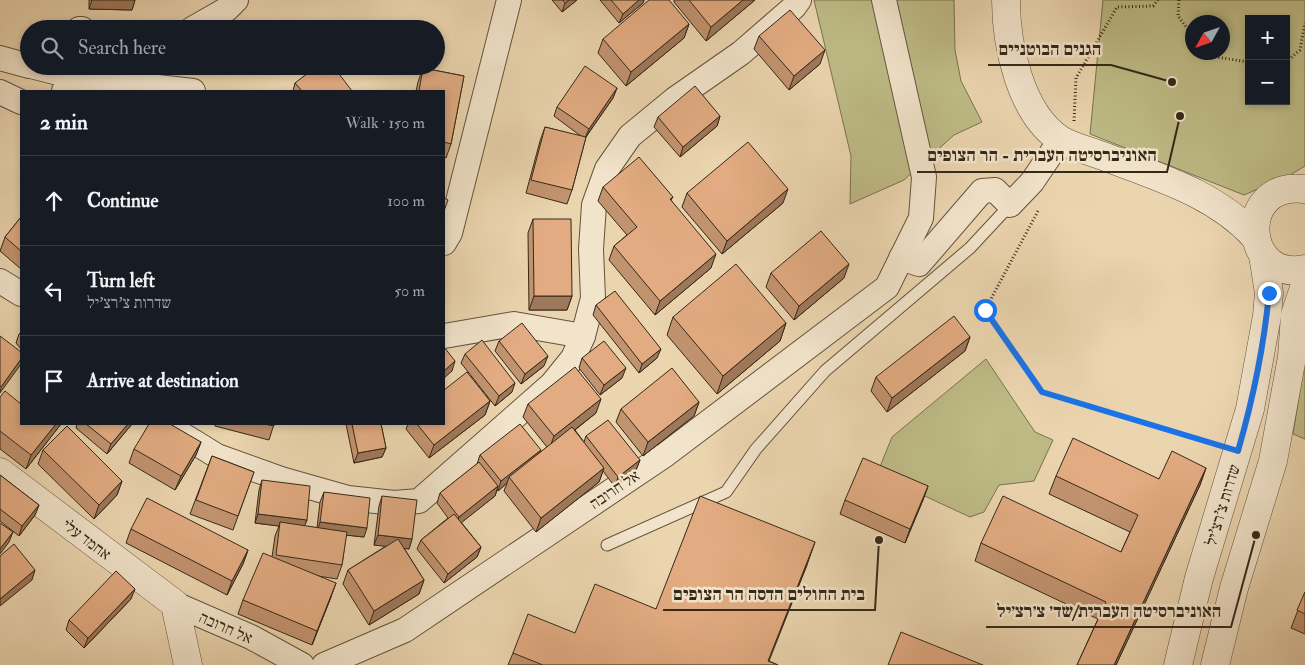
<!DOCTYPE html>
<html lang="en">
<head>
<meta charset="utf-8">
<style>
	body { margin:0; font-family:"IM FELL Double Pica","Frank Ruhl Libre",serif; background:#242831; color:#f1f3f6 }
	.controls { position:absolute; right:15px; top:15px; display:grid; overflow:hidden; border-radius:0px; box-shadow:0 2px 8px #0003 }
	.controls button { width:45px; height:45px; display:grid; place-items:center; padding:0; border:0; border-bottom:1px solid #363941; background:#171b24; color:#f1f3f6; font:25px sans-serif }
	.compass { position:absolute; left:1185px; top:15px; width:45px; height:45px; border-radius:50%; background:#171b24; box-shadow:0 2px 8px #0003; rotate:230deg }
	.stop { position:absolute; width:15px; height:15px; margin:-11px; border:4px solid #1a73e8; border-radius:50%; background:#fff }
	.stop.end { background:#1a73e8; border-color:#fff; box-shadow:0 1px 5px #0008 }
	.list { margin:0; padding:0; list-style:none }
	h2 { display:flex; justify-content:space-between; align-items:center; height:65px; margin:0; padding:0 20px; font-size:21px }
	h2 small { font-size:16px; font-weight:400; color:#9ea1a6 }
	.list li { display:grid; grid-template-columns:32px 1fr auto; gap:15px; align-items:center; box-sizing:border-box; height:90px; padding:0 20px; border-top:1px solid #363941 }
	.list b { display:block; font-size:19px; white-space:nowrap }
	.list p { margin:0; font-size:16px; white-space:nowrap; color:#9ea1a6 }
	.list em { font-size:16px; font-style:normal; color:#9ea1a6 }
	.icon { flex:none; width:28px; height:28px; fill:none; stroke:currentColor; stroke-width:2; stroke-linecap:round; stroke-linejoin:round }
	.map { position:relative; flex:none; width:1305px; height:665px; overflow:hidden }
	.search { position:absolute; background:#171b24; box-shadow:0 2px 8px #0003; left:20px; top:20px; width:425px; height:55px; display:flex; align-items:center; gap:12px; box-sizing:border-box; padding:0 18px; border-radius:28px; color:#9ea1a6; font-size:19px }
	.panel { position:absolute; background:#171b24; box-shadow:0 2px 8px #0003; left:20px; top:90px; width:425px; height:335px; border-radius:0px }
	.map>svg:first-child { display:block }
	.green { fill:#bebb86; stroke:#797250; fill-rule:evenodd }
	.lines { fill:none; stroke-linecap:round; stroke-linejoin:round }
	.service-casing { stroke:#62533e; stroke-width:13 }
	.minor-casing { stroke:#62533e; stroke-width:26 }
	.tertiary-casing { stroke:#62533e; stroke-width:29 }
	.path { stroke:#342819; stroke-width:3; stroke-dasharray:1 2.5; stroke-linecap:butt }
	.service { stroke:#f2e4cb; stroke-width:11 }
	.minor { stroke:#f2e4cb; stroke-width:24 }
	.tertiary { stroke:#f2e4cb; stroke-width:28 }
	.wall { fill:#c2936f; stroke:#342819 }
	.shaded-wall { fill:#9e785a; stroke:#342819 }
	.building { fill:#e2ab81; stroke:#342819 }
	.route { stroke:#1a73e8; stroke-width:6 }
	.labels { text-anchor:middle; stroke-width:5; stroke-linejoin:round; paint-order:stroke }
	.street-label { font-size:16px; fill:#342819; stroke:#f2e4cb }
	.leader { fill:none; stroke:#342819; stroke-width:2 }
	.callout-dot { fill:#342819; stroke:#f2e4cb; stroke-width:2 }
	.callout-label { font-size:18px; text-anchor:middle; font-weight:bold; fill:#342819; stroke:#f2e4cb; stroke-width:5; stroke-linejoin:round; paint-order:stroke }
</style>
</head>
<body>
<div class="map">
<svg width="1305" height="665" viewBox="0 0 1305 665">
	<rect width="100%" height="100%" fill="#ebd5af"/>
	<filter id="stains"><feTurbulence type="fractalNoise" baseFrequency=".004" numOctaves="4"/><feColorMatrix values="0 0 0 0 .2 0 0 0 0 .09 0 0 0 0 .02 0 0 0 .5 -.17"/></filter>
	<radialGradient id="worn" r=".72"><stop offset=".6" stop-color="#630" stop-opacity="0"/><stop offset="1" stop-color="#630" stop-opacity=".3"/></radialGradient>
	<g class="green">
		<path d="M814 0H954L955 50 961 81 982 122 954 135 904 180 850 204 851 156Z"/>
		<path d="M1103 0H1305V166L1290 175 1244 195 1090 134ZM1249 19H1286V101H1249ZM1192 22H1222V52H1192Z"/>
		<path d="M986 359 1035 432 1053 440 1034 481 999 485 984 512 970 517 877 474 892 437Z"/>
		<path d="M1305 359V439L1293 434Z"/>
	</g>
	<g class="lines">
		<g class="service-casing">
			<path id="service" d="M607 545 726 492 756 449 825 371 970 248 1010 205"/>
		</g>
		<g class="minor-casing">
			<g id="minor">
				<path d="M79 29H82"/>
				<path d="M192 29 227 9 236 0"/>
				<path d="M0 58 29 66"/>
				<path d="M31 66 78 78"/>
				<path d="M64 91 78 78 193 91"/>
				<path d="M0 92 21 102"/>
				<path d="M444 243 450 233 509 0"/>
				<path d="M901 258 919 264 982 191 995 190 1010 205 1032 182 1061 139"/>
				<path d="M0 281 21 294"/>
				<path d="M444 336 514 324 583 336"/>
				<path d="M165 424 217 456 281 479 348 498 394 503 419 501 552 384 573 358 583 336 593 298 591 249 594 205 607 169 630 136 675 99 741 53 794 7 799 0"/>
				<path d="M175 604 251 637 302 665"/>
				<path d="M324 665 405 630 665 455 887 287 921 218 924 177 884 0"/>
			</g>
		</g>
		<g class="tertiary-casing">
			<g id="tertiary">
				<path d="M1006 0C1006 44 1020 114 1061 140 1073 147 1090 151 1103 156 1157 177 1215 193 1255 237"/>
				<path d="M1305 189C1235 180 1243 283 1305 269"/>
				<path d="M0 472 175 604 188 665"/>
				<path d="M1178 665 1199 578 1250 409 1267 316 1269 293 1263 255"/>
				<path d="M1215 665 1234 588 1273 461 1292 357 1295 315 1305 285"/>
			</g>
		</g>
		<g class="path">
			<path d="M1179 0 1178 16 1192 35"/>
			<path d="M1207 52 1209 56 1249 62"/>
			<path d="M1286 62 1300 50 1305 23"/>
			<path d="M1074 121 1076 78 1117 7 1153 6 1158 0"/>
			<path d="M1038 211 985 310 1042 392 1216 444"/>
		</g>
		<use href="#service" class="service"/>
		<use href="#minor" class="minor"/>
		<use href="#tertiary" class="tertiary"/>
	</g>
	<g class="wall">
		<path d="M89 0H135L132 10 89 9Z"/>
		<path d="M552 0H577L562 12Z"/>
		<path d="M600 0H644L643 3 619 23Z"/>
		<path d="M674 0H755L706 41 674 2Z"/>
		<path d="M689 24 684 38 626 86 598 53 603 39Z"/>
		<path d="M759 36 820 64 789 90 754 49Z"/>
		<path d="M423 68 464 76 451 144 446 158 444 157V91H416L418 82Z"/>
		<path d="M295 83 352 91H293Z"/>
		<path d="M617 88 613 98 586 137 572 190 567 204 526 193 540 141 545 127 582 137 554 116 557 107Z"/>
		<path d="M720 116 717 126 680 157 654 127 658 117Z"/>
		<path d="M603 187 673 197 671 200 711 268 655 315 609 260 614 246 627 235 598 201Z"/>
		<path d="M687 193 783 203 722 254 682 207Z"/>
		<path d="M21 217V269L0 251 5 237Z"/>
		<path d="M533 219 572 296 567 310H529L528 233Z"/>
		<path d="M771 273 844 278 794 320 766 287Z"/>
		<path d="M596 305 657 358 639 373 593 315Z"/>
		<path d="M673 317 786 323 780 341 717 394 667 335Z"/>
		<path d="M21 332V349L16 343 19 334Z"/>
		<path d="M970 337 965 351 887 412 871 391 876 377Z"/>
		<path d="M499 341 544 366 521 384 495 351Z"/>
		<path d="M465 354 512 392 495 406 461 363Z"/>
		<path d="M582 358 622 378 600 395 579 368Z"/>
		<path d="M0 397 21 424H61L26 469 0 449Z"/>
		<path d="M490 401 485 415 429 458 406 429 408 424H444Z"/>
		<path d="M699 402 694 416 643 456 616 422 621 409Z"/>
		<path d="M528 404 596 413 575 430 584 442 586 436 640 460 636 470 615 487 603 471 599 482 536 532 504 491 507 483 498 491 497 490 495 496 461 522 481 547 477 557 444 583 417 549 421 540 448 518 437 503 440 493 477 464 480 455 540 453 547 447 523 417Z"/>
		<path d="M77 424H132L107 454 76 428Z"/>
		<path d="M215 424H274L269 440 215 426Z"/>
		<path d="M346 424H381L386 448 382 457 354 463Z"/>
		<path d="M201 442 196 455 175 490 129 463 134 449Z"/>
		<path d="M43 450 122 481 117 495 94 519 38 464Z"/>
		<path d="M212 456 254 472 233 530 190 514Z"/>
		<path d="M1206 468 1200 485 1116 665H1077L1098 619 975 561 981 543 1121 552 1130 532 1049 494 1056 476 1159 479Z"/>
		<path d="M0 475 39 505 35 515 19 536 0 521Z"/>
		<path d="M262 480 307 520 304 526 317 528 320 502 324 492 364 537 346 535 342 565 337 579 318 576 331 597 312 645 238 614 243 600 272 557 275 536 279 526 255 523 259 490Z"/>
		<path d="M928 486 923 500 905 543 840 514 845 500Z"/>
		<path d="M382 496 412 539 409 549 404 548 424 580 419 594 369 625 343 584 348 570 386 546 374 545 379 506Z"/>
		<path d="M131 529 248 550 243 564 227 595 126 543Z"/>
		<path d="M807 565 769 661 778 665H508L513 653 656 609Z"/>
		<path d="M1305 592V634L1291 628Z"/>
		<path d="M131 599 84 648 66 630 69 620Z"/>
	</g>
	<g class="shaded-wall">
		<path d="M92 0H135L132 10 89 9Z"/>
		<path d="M569 0H577L562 12 565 3Z"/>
		<path d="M639 0H644L643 3 619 23 623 14Z"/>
		<path d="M743 0H755L706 41 711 27Z"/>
		<path d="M689 24 684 38 626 86 631 72Z"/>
		<path d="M825 50 820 64 789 90 794 76Z"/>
		<path d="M617 88 613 98 585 138 589 129Z"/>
		<path d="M720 116 717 126 680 157 683 147Z"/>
		<path d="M788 189 783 203 722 254 727 241Z"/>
		<path d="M716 254 711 268 655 315 660 301Z"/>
		<path d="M849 264 844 278 794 320 799 306Z"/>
		<path d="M534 296H572L567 310H529Z"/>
		<path d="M786 323 780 341 717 394 723 376Z"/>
		<path d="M970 337 965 351 887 412 892 398Z"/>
		<path d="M661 349 657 358 639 373 642 364Z"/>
		<path d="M548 356 544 366 521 384 525 374Z"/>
		<path d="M21 359V364L0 393 1 387Z"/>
		<path d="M455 361 452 371 444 378V371Z"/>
		<path d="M626 368 622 378 600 395 604 385Z"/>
		<path d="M515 383 512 392 495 406 499 396Z"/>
		<path d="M601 399 596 413 549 450 554 436Z"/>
		<path d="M490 401 485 415 429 458 434 445Z"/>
		<path d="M699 402 694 416 643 456 648 442Z"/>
		<path d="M56 424H61L26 469 31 455Z"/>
		<path d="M128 424H132L107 454 111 444Z"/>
		<path d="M201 442 196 455 175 490 181 476Z"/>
		<path d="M386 448 382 457 354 463 358 453Z"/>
		<path d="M541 450 537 460 509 477 507 483 498 491 501 481Z"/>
		<path d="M640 460 636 470 615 487 618 477Z"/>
		<path d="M604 468 599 482 536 532 541 518Z"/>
		<path d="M1206 468 1200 485 1116 665H1114Z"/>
		<path d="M122 481 117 495 94 519 99 505Z"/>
		<path d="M498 486 495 496 456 527 459 517Z"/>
		<path d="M928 486 923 500 905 543 910 529Z"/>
		<path d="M39 505 35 515 19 536 22 526Z"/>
		<path d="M258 514 307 520 303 529 280 522 279 526 255 523Z"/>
		<path d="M320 522 367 528 364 537 317 532Z"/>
		<path d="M13 532 9 542 0 554V549Z"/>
		<path d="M378 535 412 539 409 549 374 545Z"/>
		<path d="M815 542 807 565 766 665Z"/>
		<path d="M481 547 477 557 444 583 448 574Z"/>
		<path d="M248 550 243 564 227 595 232 581Z"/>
		<path d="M35 570 32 580 0 606V599Z"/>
		<path d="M424 580 419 594 369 625 374 611Z"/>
		<path d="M336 583 331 597 312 645 317 631Z"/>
		<path d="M135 589 131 599 84 648 88 638Z"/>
	</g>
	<g class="building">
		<path d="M563 0H569L565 3Z"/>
		<path d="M611 0H639L623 14Z"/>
		<path d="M649 0H669L689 24 631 72 603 39Z"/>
		<path d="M689 0H743L711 27Z"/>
		<path d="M790 10 825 50 794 76 759 36Z"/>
		<path d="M317 66H333L352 91H302L295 83Z"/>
		<path d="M585 66 617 88 589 129 557 107Z"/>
		<path d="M423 68 464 76 451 144 444 142V91H419Z"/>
		<path d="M695 86 720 116 683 147 658 117Z"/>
		<path d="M545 127 586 137 572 190 531 180Z"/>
		<path d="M748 142 788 189 727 241 687 193Z"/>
		<path d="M639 157 673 197 670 199 716 254 660 301 614 246 637 227 603 187Z"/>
		<path d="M444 198 448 200 444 211Z"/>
		<path d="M21 217V251L5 237Z"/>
		<path d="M533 219H571L572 296H534Z"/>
		<path d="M821 231 849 264 799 306 771 273Z"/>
		<path d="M736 264 786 323 723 376 673 317Z"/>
		<path d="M615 291 661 349 642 364 596 305Z"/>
		<path d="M954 316 970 337 892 398 876 377Z"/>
		<path d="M522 323 548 356 525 374 499 341Z"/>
		<path d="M0 336 21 352V359L1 387 0 386Z"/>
		<path d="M482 340 515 383 499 396 465 354Z"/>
		<path d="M604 341 626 368 604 385 582 358Z"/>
		<path d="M444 347 455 361 444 371Z"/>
		<path d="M575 367 601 399 554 436 528 404Z"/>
		<path d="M672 368 699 402 648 442 621 409Z"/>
		<path d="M467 372 490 401 434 445 417 424H444V390Z"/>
		<path d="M5 391 21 404V424H56L31 455 0 431V397Z"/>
		<path d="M608 420 640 460 618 477 586 436Z"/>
		<path d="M86 424H128L111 444Z"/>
		<path d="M149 424H170L201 442 181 476 134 449Z"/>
		<path d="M264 424H274V426Z"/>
		<path d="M352 424H381L386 448 358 453Z"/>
		<path d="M520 424 541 450 501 481 480 455Z"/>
		<path d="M67 426 122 481 99 505 43 450Z"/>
		<path d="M572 427 604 468 541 518 509 477Z"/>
		<path d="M1073 438 1159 479 1172 451 1206 468 1114 665H1077L1106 602 981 543 1003 496 1121 552 1138 515 1056 476Z"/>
		<path d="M212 456 254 472 238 516 196 500Z"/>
		<path d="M863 458 928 486 910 529 845 500Z"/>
		<path d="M479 462 498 486 459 517 440 493Z"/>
		<path d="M0 475 39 505 22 526 0 509Z"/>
		<path d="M262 480 310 486 307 520 258 514Z"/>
		<path d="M324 492 370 498 367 528 320 522Z"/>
		<path d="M382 496 417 500 412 539 378 535Z"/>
		<path d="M700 496 815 542 768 661 778 665H543L513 653 528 614 575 633 595 584 656 609Z"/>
		<path d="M147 498 248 550 232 581 131 529Z"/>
		<path d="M454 514 481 547 448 574 421 540Z"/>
		<path d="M280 522 347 532 342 565 276 555Z"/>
		<path d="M0 523 13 532 0 549Z"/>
		<path d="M398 539 424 580 374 611 348 570Z"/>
		<path d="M14 544 35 570 0 599V556Z"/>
		<path d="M263 553 336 583 317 631 243 600Z"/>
		<path d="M116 571 135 589 88 638 69 620Z"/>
		<path d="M1305 592V614L1297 610Z"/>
		<path d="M901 632 983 665H888Z"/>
	</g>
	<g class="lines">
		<path class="route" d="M985 310 1042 392 1238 451C1253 399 1264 346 1269 293"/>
	</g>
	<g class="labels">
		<g class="street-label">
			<text transform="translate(614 489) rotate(-34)" y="6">אל חרובה</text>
			<text transform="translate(1222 505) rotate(-73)" y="6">שדרות צ'רצ'יל</text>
			<text transform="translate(87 539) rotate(37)" y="6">אחמד עלי</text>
			<text transform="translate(226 627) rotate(24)" y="6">אל חרובה</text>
		</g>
	</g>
	<path class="leader" d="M1172 82L1111 65H988M1180 116L1167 172H917M879 540L875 610H663M1256 535L1231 627H986"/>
	<g class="callout-dot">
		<circle cx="1172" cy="82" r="5"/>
		<circle cx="1180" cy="116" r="5"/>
		<circle cx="879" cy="540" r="5"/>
		<circle cx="1256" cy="535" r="5"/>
	</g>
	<g class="callout-label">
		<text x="1050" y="55">הגנים הבוטניים</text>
		<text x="1042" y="161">האוניברסיטה העברית - הר הצופים</text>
		<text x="769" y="600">בית החולים הדסה הר הצופים</text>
		<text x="1109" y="617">האוניברסיטה העברית/שד׳ צ׳רצ׳יל</text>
	</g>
	<rect width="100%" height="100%" filter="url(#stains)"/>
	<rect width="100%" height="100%" fill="url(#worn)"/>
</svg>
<div class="controls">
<button>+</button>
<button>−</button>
</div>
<svg class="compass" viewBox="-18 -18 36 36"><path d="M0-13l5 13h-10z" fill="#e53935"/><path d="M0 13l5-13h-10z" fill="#9ea1a6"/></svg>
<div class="stop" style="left:985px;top:310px"></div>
<div class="stop end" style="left:1269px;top:293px"></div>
<div class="search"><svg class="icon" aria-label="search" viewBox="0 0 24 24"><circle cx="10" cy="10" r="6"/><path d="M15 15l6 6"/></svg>Search here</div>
<section class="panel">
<h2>2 min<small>Walk · 150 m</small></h2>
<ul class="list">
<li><svg class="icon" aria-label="ahead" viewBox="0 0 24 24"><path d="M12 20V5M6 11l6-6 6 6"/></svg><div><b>Continue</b></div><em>100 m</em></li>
<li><svg class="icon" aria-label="left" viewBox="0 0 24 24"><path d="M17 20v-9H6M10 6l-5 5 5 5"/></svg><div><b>Turn left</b><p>שדרות צ'רצ'יל</p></div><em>50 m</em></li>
<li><svg class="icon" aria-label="arrive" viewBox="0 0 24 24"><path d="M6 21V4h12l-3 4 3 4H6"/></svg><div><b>Arrive at destination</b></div></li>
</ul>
</section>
</div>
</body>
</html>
